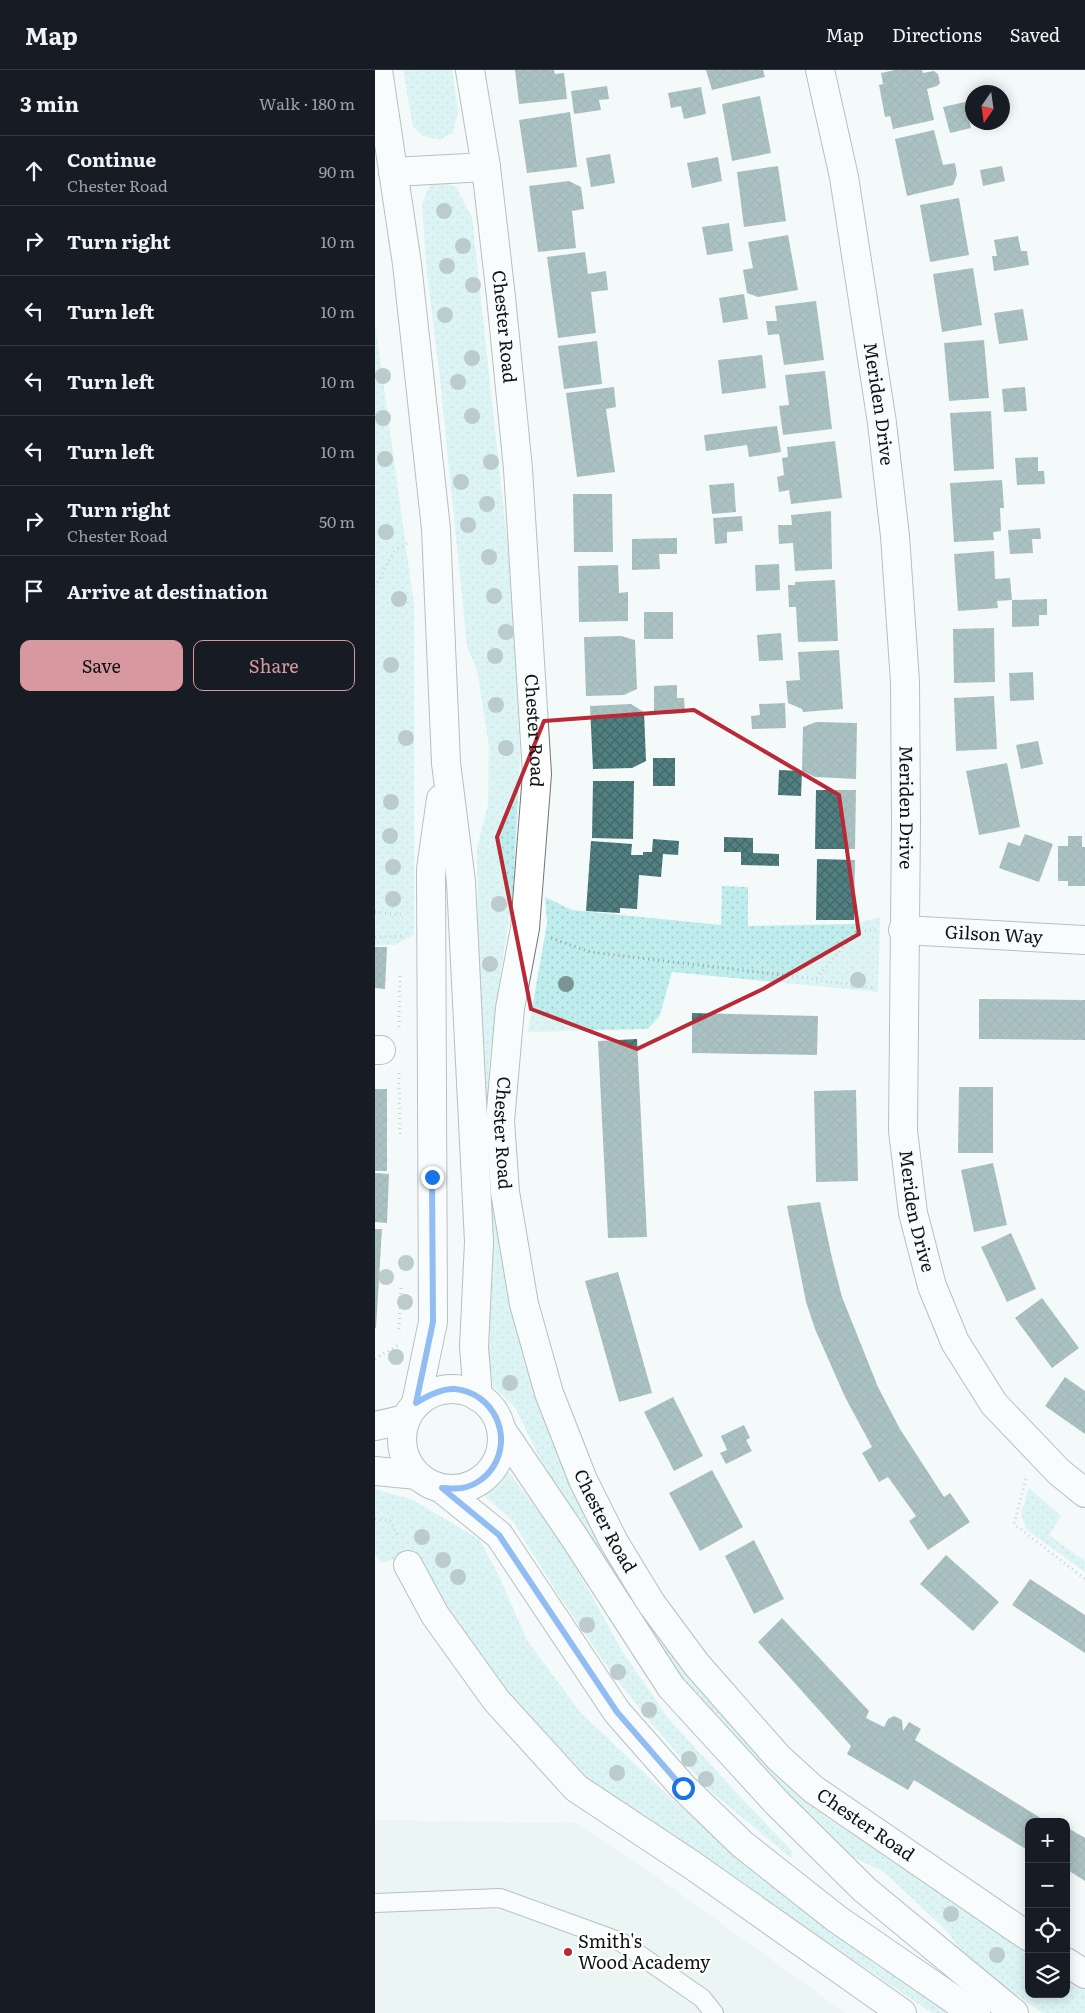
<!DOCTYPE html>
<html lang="en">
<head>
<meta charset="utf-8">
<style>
	body { margin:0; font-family:Literata,serif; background:#20242c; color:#f1f3f6 }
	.controls { position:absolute; right:15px; bottom:15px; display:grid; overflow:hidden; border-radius:10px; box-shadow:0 2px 12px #0003 }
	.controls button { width:45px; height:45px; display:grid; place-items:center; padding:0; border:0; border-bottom:1px solid #363941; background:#171b24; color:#f1f3f6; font:25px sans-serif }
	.compass { position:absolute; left:590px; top:15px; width:45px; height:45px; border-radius:50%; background:#171b24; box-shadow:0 2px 12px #0003; rotate:193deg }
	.stop { position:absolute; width:15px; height:15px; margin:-11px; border:4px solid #1a73e8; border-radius:50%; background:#fff }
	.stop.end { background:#1a73e8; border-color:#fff; box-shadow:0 1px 5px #0008 }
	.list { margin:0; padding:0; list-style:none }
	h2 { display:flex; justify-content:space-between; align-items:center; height:65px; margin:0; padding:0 20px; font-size:21px }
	h2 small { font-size:16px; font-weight:400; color:#9ea1a6 }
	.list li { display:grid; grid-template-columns:32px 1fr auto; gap:15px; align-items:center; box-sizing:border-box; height:70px; padding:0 20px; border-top:1px solid #363941 }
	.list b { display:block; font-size:19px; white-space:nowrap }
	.list p { margin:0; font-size:16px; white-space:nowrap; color:#9ea1a6 }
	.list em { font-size:16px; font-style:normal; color:#9ea1a6 }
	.actions { display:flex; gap:10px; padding:15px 20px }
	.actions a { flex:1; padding:11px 0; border:1px solid #d898a0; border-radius:10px; text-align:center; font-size:18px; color:#d898a0 }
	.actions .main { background:#d898a0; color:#111 }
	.icon { flex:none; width:28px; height:28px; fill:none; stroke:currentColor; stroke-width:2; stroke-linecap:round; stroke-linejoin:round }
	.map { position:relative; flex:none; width:710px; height:1943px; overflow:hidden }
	header { display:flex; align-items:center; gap:30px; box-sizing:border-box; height:70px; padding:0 25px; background:#171b24; border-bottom:1px solid #363941 }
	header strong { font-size:24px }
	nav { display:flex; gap:28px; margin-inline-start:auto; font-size:18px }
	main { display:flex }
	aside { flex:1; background:#171b24 }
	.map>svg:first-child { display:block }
	.built { fill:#dfefee }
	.grass { fill:url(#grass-dots) }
	.building { fill:url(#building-cross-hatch) }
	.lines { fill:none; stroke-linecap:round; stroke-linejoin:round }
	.lane-casing { stroke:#717777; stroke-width:20 }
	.street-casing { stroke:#717777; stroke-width:30 }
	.secondary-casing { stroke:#717777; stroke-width:30 }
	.path { stroke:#9ea2a2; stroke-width:3; stroke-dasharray:1 4; stroke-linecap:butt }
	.lane { stroke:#fff; stroke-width:18 }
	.street { stroke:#fff; stroke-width:28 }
	.secondary { stroke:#fff; stroke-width:28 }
	.tree { fill:#799595 }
	.route { stroke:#1a73e8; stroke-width:6 }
	.marked { fill:none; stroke:#ba2936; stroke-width:4; stroke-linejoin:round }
	.poi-dot { fill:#ba2936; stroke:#fff; stroke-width:2 }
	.labels { text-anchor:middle; stroke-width:4.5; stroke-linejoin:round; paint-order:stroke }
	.street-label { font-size:18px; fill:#111313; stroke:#fff }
	.poi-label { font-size:18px; fill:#111313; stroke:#fff; text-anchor:start }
</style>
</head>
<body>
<header>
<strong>Map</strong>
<nav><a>Map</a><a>Directions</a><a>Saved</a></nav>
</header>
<main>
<aside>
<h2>3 min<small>Walk · 180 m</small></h2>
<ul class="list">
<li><svg class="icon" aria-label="ahead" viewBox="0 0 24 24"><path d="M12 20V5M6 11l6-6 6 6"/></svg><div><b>Continue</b><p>Chester Road</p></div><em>90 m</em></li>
<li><svg class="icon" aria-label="right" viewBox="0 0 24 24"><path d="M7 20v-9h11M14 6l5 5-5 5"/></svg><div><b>Turn right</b></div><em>10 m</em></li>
<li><svg class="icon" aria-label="left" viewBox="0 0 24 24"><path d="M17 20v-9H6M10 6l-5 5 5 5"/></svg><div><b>Turn left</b></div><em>10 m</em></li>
<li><svg class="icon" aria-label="left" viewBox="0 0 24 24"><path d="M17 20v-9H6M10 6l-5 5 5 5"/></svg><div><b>Turn left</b></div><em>10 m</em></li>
<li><svg class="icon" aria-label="left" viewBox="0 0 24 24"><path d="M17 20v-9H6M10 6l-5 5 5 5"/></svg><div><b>Turn left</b></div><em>10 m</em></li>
<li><svg class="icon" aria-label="right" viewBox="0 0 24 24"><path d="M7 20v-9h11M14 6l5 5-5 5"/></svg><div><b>Turn right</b><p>Chester Road</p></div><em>50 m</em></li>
<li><svg class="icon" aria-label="arrive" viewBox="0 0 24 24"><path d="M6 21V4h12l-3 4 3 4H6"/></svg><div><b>Arrive at destination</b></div></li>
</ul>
<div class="actions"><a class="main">Save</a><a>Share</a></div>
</aside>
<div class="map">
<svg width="710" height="1943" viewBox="0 0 710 1943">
	<defs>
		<pattern id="grass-dots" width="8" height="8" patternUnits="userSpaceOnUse" patternTransform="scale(1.25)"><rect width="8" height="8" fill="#bfeded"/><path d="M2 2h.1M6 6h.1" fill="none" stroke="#a3caca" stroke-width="1.8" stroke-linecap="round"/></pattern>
		<pattern id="building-cross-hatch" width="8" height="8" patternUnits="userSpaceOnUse" patternTransform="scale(1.25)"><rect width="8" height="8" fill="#517f80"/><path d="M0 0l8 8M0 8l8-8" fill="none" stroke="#426768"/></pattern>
	</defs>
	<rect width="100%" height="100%" fill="#f4fafa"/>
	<path class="built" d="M0 1750 201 1753 303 1822 470 1943H0Z"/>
	<g class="grass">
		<path d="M28 0H77L83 42 78 62 65 70 48 66 38 57Z"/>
		<path d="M69 112 81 117 97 147 138 525 145 685 138 824 126 901 114 996 112 1066 132 1220 162 1327 205 1431 247 1515 302 1592 376 1674 654 1877V1924H691V1902L710 1915V1943H667L610 1902 586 1881 572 1861 509 1802 471 1784 451 1769 287 1586 240 1515 164 1387 141 1339 118 1316 110 1262 116 1241 118 1183 105 1009 102 778 113 734 114 676 102 600 92 577 65 309 51 194 47 133 56 113Z"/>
		<path d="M0 252 39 535V865L19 875H0Z"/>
		<path d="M347 816 373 817V856L477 854 505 847 503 922 297 902 285 945 273 959 153 962 172 853 170 827 197 840 346 855Z"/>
		<path d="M131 1399 185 1469 249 1584 293 1648 356 1717 418 1782 416 1788 333 1719 273 1649 236 1602 182 1523 137 1450 109 1426 128 1406Z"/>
		<path d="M654 1418 686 1446 674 1465 710 1491V1502L652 1460 646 1444Z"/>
		<path d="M0 1419 38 1430 104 1469 123 1504 152 1570 205 1642 294 1726 389 1810 500 1894 578 1943H557L244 1732 200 1699 153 1652 99 1583 60 1515 39 1484 6 1493 0 1484Z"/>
	</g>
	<g class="building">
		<path d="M140 0H179L180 4 189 3 192 29 144 34Z"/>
		<path d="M331 0H388L390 7 337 20Z"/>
		<path d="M520 0H547L548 3 559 1 563 4 565 13 562 16 552 19 559 50 518 59 515 46 510 47 504 15 508 14 506 3Z"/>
		<path d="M232 16 234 29 224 30 226 40 199 44 196 21Z"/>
		<path d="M326 17 331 44 309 49 306 36 296 38 293 23Z"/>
		<path d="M385 26 396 83 357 91 347 34Z"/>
		<path d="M590 32 596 58 575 63 568 37Z"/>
		<path d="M195 42 202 97 152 103 144 50Z"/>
		<path d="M559 60 568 95 580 93 582 105 578 115 532 126 520 69Z"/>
		<path d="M235 84 240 113 216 117 211 88Z"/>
		<path d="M343 87 347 111 317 118 312 93Z"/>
		<path d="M403 96 411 151 369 157 362 102Z"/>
		<path d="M627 96 630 111 608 116 605 100Z"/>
		<path d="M194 111 206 117 209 139 197 141 201 178 163 182 154 116Z"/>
		<path d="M584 128 594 185 555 192 545 135Z"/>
		<path d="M354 153 358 181 332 185 327 157Z"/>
		<path d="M413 165 423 220 383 227 372 223 368 200 378 198 373 172Z"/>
		<path d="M643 166 646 181H652L654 195 619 201 617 186H622L619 170Z"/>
		<path d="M210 182 213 204 231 201 233 220 216 222 221 263 183 268 172 187Z"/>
		<path d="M598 198 607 255 567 262 558 204Z"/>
		<path d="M369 224 373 249 348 253 344 228Z"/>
		<path d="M441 231 449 290 409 295 404 264 393 265 391 251H402L400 236Z"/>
		<path d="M648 239 653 270 624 274 619 243Z"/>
		<path d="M609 270 614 328 574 331 569 273Z"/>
		<path d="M222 271 227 314 189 319 183 276Z"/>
		<path d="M387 285 391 318 347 324 343 290Z"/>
		<path d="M450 301 457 359 408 365 404 336 414 335 410 305Z"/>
		<path d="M239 317 241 337 231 339 240 402 202 407 191 323Z"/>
		<path d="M650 317 652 341 629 342 627 319Z"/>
		<path d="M616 341 619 399 579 401 575 343Z"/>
		<path d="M402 356 406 382 374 387 372 375 331 381 329 365Z"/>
		<path d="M460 371 467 428 416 434 414 420 404 422 402 407 409 405 407 388 413 387 412 377Z"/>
		<path d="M663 387V401H669L670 414 642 415 640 388Z"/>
		<path d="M627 410 629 438H625L626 461 618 462 619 470 579 472 575 413Z"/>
		<path d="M359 413 361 442 337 444 334 415Z"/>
		<path d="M198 424H237L238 482H199Z"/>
		<path d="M456 441 457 499 420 501 418 473 404 474 403 455H417L416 445Z"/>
		<path d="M367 446 368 461 352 462V473L340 474 338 448Z"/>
		<path d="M665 458 666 469H657L658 483 635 484 633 460Z"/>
		<path d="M302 468V484H284L285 499 257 500V469Z"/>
		<path d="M619 481 620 509 635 508 637 530 672 529V545H664V556L637 557V530L622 531 623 538 583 541 579 484Z"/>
		<path d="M404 494 405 520 381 521 380 495Z"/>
		<path d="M243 495 244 523 253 522V551L204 552 203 496Z"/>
		<path d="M460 510 463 571 423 572 421 537H414L413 515H420V512Z"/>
		<rect x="269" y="542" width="29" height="27"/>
		<path d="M619 558 620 612 579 613 578 559Z"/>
		<path d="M406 563 408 590 384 591 382 565Z"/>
		<path d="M246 566 260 570 262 619 249 625 211 626 209 567Z"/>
		<path d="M464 580 468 639 428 642 427 639 413 633 411 611 425 610 423 582Z"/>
		<path d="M658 602 659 630 635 631 634 603Z"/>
		<path d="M302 615V628H309L310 643 279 644V616Z"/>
		<path d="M619 626 622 679 581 681 579 628Z"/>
		<path d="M410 633 411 658 377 659 376 646 385 645 384 634Z"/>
		<path d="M256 634 269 642 271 691 257 698 218 699 215 636Z"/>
		<path d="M441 652 482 653 481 709 440 707 427 701 426 726 403 725 404 700 427 701 428 657Z"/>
		<path d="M663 671 668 694 646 699 641 675Z"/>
		<rect x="278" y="688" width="22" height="28"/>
		<path d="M632 693 645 757 604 765 591 701Z"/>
		<path d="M218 711H259L258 769 217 768Z"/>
		<path d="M441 720H481L480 779H440Z"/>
		<path d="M650 764 678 774 664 812 624 798 633 772 645 776Z"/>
		<path d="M693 766H707V777H710V816H693V811H683V776H693Z"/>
		<path d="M349 767 378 768V783L404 784V796L366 795V782H349Z"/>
		<path d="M278 769 304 771 303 785 288 784 286 807 264 805 262 839 245 838V843L211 841 216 771 257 774 256 785H268V782H277Z"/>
		<path d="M442 789 480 790 479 850H441Z"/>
		<path d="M0 877H12L10 919 0 918Z"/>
		<path d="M604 929 710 930V970L604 969Z"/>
		<path d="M317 943 443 946 442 985 317 983Z"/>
		<path d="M262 969 272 1167 233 1168 223 971Z"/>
		<path d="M584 1017H618V1083H583Z"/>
		<rect x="0" y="1019" width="12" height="82"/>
		<path d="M481 1020 483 1111 441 1112 439 1021Z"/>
		<path d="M618 1093 632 1155 599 1162 586 1100Z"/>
		<path d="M0 1103 14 1104 12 1153 0 1152Z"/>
		<path d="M445 1132 457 1188 467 1227 503 1317 525 1359 569 1427 575 1423 595 1452 553 1480 534 1451 541 1446 513 1407 504 1412 487 1383 497 1377 470 1327 440 1259 431 1232 412 1136Z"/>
		<path d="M0 1159H7L1 1258H0Z"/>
		<path d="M636 1163 661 1219 632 1232 606 1177Z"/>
		<path d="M243 1202 277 1323 244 1332 210 1211Z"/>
		<path d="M667 1228 704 1278 677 1298 640 1248Z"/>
		<path d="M690 1307 710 1321V1364L670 1336Z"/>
		<path d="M298 1327 328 1386 299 1401 269 1342Z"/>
		<path d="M369 1355 375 1368 371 1370 377 1381 351 1394 345 1383 352 1380 346 1366Z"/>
		<path d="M337 1400 368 1457 325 1481 294 1423Z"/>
		<path d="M379 1470 409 1529 379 1544 350 1486Z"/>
		<path d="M571 1485 624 1532 598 1561 545 1514Z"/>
		<path d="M655 1509 710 1545V1583L637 1535Z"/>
		<path d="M407 1548 494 1641 491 1648 509 1657 513 1649 519 1646 527 1650 528 1661 534 1652 546 1659 540 1670 672 1752H654V1781L539 1710 533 1720 472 1684 476 1676 383 1572Z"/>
		<path d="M693 1758 710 1768V1811L691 1799V1761Z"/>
	</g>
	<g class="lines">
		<g class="lane-casing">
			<path id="lane" d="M0 1833 125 1828 246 1872 327 1928 339 1943"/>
		</g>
		<g class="street-casing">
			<g id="street">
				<path id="s1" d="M95 0 111 97 126 227 143 399 162 704 150 858 135 938 125 1051 130 1122 149 1234 174 1323 208 1410 239 1472 276 1533 322 1595 403 1687 438 1719 654 1867"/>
				<path id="s2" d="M445 0 469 107 507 353 520 466 530 612 531 751 528 1061 538 1143 557 1216 580 1272 619 1334 684 1402 710 1423"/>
				<path d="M18 102 111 97"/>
				<path id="s3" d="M528 860 710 870"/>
				<path d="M0 980H6"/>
				<path d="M33 1495 60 1545 121 1630 201 1718 317 1795 527 1943"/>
				<path d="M691 1892 710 1904"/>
			</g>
		</g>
		<g class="secondary-casing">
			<g id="secondary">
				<path d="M3 0 32 194 61 459 71 693 86 812 104 1172 99 1277 103 1327"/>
				<circle cx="77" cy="1369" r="50"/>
				<path d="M41 1333 58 1252 56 799 66 729"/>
				<path d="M0 1356 31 1349"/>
				<path d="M126 1359 199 1467 296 1617 402 1733 490 1820 639 1943"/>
				<path d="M0 1401 42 1405"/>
				<path d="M67 1419 124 1465 242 1642 308 1717 367 1774 462 1849 584 1933 601 1943"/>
			</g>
		</g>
		<g class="path">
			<path d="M0 517 20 480 33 473"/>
			<path d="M0 842 27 845"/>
			<path d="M0 867 27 866"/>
			<path d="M176 868 215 882 441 909 482 861 501 860"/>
			<path d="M441 910 500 918"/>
			<path d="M24 957 25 906"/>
			<path d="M24 1003 25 1067"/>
			<path d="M24 1259 26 1218"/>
			<path d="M0 1289 23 1275"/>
			<path d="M651 1409 639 1454 710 1509"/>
			<path d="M0 1449 16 1451 23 1468"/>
		</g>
		<use href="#lane" class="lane"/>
		<use href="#street" class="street"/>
		<use href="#secondary" class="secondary"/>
	</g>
	<g class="tree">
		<circle cx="69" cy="141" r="8"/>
		<circle cx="88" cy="176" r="8"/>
		<circle cx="72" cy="196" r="8"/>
		<circle cx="98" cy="215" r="8"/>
		<circle cx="70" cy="245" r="8"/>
		<circle cx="97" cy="288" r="8"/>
		<circle cx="8" cy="306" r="8"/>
		<circle cx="83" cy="312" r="8"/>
		<circle cx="97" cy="346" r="8"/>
		<circle cx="8" cy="348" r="8"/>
		<circle cx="10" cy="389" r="8"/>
		<circle cx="116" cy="392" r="8"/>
		<circle cx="86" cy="412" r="8"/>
		<circle cx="112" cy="434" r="8"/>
		<circle cx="93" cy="455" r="8"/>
		<circle cx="11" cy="462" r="8"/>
		<circle cx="114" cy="487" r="8"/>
		<circle cx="119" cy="526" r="8"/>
		<circle cx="24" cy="529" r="8"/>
		<circle cx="131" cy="562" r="8"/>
		<circle cx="120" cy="586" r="8"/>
		<circle cx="16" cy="595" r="8"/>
		<circle cx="121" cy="635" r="8"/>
		<circle cx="31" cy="668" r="8"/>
		<circle cx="131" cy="678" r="8"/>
		<circle cx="16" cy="732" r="8"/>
		<circle cx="15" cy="766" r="8"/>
		<circle cx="18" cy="797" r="8"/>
		<circle cx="18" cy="829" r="8"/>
		<circle cx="124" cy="834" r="8"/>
		<circle cx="115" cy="894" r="8"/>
		<circle cx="483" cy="910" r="8"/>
		<circle cx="191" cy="914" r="8"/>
		<circle cx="31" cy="1193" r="8"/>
		<circle cx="11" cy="1207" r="8"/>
		<circle cx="30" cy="1232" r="8"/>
		<circle cx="21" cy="1287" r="8"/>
		<circle cx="135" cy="1313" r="8"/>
		<circle cx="47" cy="1467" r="8"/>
		<circle cx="68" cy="1490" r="8"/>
		<circle cx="83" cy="1507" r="8"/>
		<circle cx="212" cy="1555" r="8"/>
		<circle cx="243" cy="1602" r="8"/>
		<circle cx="274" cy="1640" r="8"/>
		<circle cx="314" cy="1689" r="8"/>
		<circle cx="242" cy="1703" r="8"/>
		<circle cx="331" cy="1709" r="8"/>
		<circle cx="576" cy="1844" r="8"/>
		<circle cx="622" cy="1885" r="8"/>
	</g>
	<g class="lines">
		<path class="route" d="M57 1107 58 1252 41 1333C52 1326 66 1318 80 1319 119 1323 138 1366 118 1397 111 1408 99 1416 87 1418 80 1419 73 1418 67 1418L124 1465 242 1642 308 1718"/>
	</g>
	<path d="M0 0H710V1943H0ZM319 640 464 725 484 864 388 919 262 979 156 939 122 767 169 651Z" fill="#f4fafa" fill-opacity=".55" fill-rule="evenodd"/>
	<path class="marked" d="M319 640 464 725 484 864 388 919 262 979 156 939 122 767 169 651Z"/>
	<circle class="poi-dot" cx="193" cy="1882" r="5"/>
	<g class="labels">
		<g class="street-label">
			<text dy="6" stroke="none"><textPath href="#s1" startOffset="259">Chester Road</textPath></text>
			<text dy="6" stroke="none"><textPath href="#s2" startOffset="339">Meriden Drive</textPath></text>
			<text dy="6" stroke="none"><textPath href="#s1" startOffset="664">Chester Road</textPath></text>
			<text dy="6" stroke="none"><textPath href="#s2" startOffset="744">Meriden Drive</textPath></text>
			<text dy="6" stroke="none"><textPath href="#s3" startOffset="91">Gilson Way</textPath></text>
			<text dy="6" stroke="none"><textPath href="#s1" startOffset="1069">Chester Road</textPath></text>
			<text dy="6" stroke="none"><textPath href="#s2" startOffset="1149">Meriden Drive</textPath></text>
			<text dy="6" stroke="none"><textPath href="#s1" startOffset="1474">Chester Road</textPath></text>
			<text dy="6" stroke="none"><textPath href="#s1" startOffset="1879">Chester Road</textPath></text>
		</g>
		<g class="poi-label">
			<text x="203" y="1878">Smith's<tspan x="203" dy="21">Wood Academy</tspan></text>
		</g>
	</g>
</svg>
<div class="controls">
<button>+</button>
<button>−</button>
<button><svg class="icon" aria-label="locate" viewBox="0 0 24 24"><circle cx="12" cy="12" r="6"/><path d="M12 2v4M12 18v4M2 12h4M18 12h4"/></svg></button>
<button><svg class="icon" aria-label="layers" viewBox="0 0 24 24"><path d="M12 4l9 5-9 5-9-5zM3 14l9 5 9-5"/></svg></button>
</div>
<svg class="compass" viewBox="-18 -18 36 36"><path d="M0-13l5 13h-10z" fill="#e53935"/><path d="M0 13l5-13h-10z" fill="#9ea1a6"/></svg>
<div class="stop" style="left:308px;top:1718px"></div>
<div class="stop end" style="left:57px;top:1107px"></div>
</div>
</main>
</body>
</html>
